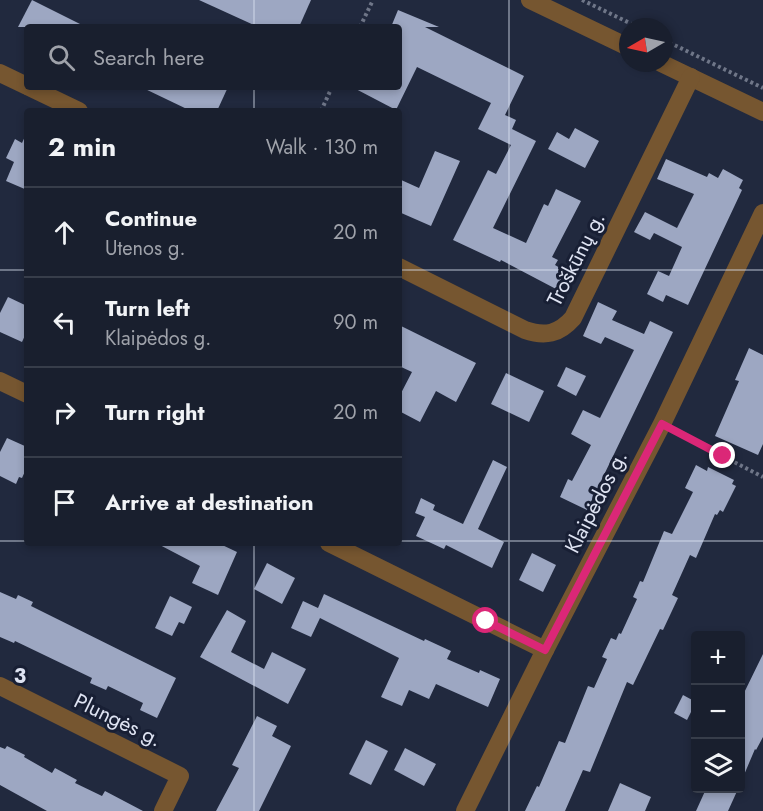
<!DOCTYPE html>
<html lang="en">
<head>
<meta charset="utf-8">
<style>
	body { margin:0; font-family:Jost,sans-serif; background:#222736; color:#f1f3f6 }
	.controls { position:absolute; right:18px; bottom:18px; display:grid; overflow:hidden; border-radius:6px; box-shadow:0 3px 9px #0003 }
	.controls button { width:54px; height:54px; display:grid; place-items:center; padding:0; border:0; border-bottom:2px solid #373d4a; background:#191f2e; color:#f1f3f6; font:30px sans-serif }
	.compass { position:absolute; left:619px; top:18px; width:54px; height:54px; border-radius:50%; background:#191f2e; box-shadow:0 3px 9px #0003; rotate:261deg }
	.stop { position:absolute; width:18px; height:18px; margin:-14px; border:4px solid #db2777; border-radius:50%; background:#fff }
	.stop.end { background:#db2777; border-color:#fff; box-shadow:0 2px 6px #0008 }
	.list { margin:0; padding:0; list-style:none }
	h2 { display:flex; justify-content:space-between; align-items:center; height:78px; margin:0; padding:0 24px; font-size:26px }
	h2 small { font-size:20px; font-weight:400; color:#9fa2aa }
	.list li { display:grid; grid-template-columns:39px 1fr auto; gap:18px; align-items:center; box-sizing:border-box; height:90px; padding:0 24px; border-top:2px solid #373d4a }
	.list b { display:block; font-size:22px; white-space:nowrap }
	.list p { margin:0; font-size:20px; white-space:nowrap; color:#9fa2aa }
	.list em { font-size:20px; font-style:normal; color:#9fa2aa }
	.icon { flex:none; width:33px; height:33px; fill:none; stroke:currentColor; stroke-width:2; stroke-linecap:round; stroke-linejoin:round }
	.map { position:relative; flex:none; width:763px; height:811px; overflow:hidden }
	.search { position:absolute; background:#191f2e; box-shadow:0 3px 9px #0003; left:24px; top:24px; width:378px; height:66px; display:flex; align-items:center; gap:15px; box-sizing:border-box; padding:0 21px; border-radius:6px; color:#9fa2aa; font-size:22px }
	.panel { position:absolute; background:#191f2e; box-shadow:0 3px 9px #0003; left:24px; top:108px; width:378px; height:438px; border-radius:6px }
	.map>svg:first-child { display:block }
	.building { fill:#9da7c2 }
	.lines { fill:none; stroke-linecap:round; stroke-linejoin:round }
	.path { stroke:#6f7688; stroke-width:4; stroke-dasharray:3 3; stroke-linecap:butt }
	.minor { stroke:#765630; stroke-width:18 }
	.route { stroke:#db2777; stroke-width:8 }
	.grid { fill:none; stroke:#dee3f2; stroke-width:1.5; stroke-opacity:0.55 }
	.labels { text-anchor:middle; stroke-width:6; stroke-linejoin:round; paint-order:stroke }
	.street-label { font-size:21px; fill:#dee3f2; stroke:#181f34 }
	.grid-label { font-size:20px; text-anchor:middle; font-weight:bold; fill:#dee3f2; stroke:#181f34; stroke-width:6; stroke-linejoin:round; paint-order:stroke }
</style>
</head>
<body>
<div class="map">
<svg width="763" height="811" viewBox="0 0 763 811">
	<rect width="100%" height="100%" fill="#21293e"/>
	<g class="building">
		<path d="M32 0 86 27H18Z"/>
		<path d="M199 0H311L299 27H258Z"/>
		<path d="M398 10 439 27H425L524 76 505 115 516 120 512 129 536 141 493 228 526 243 544 204 548 206 556 189 581 201 552 257 558 260 555 265 565 271 556 289 501 260 500 262 453 240 488 170 496 174 511 145 478 129 491 103 417 67 396 110 352 87H399V27H391Z"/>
		<path d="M141 87H228L217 111H191Z"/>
		<path d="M575 128 599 141 585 168 548 149 557 132 569 139Z"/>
		<path d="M27 132V190L6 181 14 162 6 158 15 139 22 143Z"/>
		<path d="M435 151 460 161 431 226 399 212V179L419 188Z"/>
		<path d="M666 159 707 177 709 173 718 178 723 169 743 180 739 188 742 190 688 305 666 295 663 302 647 294 658 271 669 276 682 247 654 233 650 240 634 232 645 212 677 228 694 194 657 179Z"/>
		<path d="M8 297 27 306V331L22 342 0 332V313Z"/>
		<path d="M598 302 617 311 612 320 644 334 650 321 673 332 587 510 560 497 568 479 572 481 591 445 571 434 583 410 600 418 634 350 605 337 601 344 583 336Z"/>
		<path d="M399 325 476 363 456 402 436 391 420 422 399 411V397L412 372 399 366Z"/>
		<path d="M749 348 763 355V444L758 455 715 436 739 381 735 380Z"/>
		<path d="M566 367 586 376 576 396 557 386Z"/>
		<path d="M506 373 544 391 529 422 491 404Z"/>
		<path d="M7 438 27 447V467L22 478 19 477 16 484 0 476V452Z"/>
		<path d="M493 460 507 467 478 529 504 542 492 568 446 545 444 549 416 536 425 517 415 513 421 498 435 505 433 510 463 524Z"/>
		<path d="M696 465 707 471 708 467 734 480 732 484 736 486 723 512 720 510 717 515 715 514 696 558 690 555 672 595 678 598 663 630 660 629 633 685 627 682 590 772 583 770 565 811H525L537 786 539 787 559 741 565 743 588 686 594 688 607 659 602 657 611 638 616 640 619 633 621 634 637 599 633 597 640 581 643 582 664 531 672 534 693 492 685 488Z"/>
		<path d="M156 543H218L237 552 218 595 192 583 200 566Z"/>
		<path d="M532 553 556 565 543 592 519 580Z"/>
		<path d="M267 563 295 578 282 604 254 589Z"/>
		<path d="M0 592 16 599 18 595 33 602 31 606 176 678 157 718 140 710 143 703 108 686 106 690 90 683 92 678 15 641 14 643 0 637Z"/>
		<path d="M324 594 424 641 425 639 451 651 447 659 479 673 480 670 500 679 488 707 436 684 429 699 409 690 402 706 381 697 399 658 320 618 311 637 291 628 303 601 318 608Z"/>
		<path d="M170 596 192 607 184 624 179 622 172 636 155 628Z"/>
		<path d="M227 610 246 621 231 652 264 669 272 652 306 669 288 704 200 657Z"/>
		<path d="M763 654V737L756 750 755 749 741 782V699Z"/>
		<path d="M683 695 696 702 687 720 674 713Z"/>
		<path d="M257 716 277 726 272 736 291 746 259 811H216L239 768 232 765Z"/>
		<path d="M366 740 388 751 371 785 349 774Z"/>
		<path d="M7 746 25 755 24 757 52 773 55 768 77 780 75 783 102 796 105 791 143 811H47L0 785V747L5 749Z"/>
		<path d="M405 748 436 764 424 786 394 770Z"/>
		<path d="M620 783 651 797 645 811H608Z"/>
		<path d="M706 789H738L728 811H696Z"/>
	</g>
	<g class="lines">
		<g class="path">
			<path d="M582 0 638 27"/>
			<path d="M360 27 373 0"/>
			<path d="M664 40 763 88"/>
			<path d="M321 111 332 87"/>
			<path d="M676 432 763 477"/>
		</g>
		<g class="minor">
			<path d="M530 0 628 47"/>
			<path d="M661 63 763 112"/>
			<path d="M0 73 27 86"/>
			<path d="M29 87 79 111"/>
			<path d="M399 267 525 330C545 337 559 334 573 318L691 77"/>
			<path d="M0 381 27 394"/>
			<path d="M329 543 545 650"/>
			<path d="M0 686 180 776 163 811"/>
			<path d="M465 811 545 650 662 424 763 213"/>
		</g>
	</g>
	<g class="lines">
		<path class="route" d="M486 621 545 650 662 424 723 456"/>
	</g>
	<path class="grid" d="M254 0V27M509 0V811M254 87V111M0 270H27M399 270H763M0 541H27M399 541H763M254 543V811"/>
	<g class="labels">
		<g class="street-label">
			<text transform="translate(576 259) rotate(-63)" y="7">Troškūnų g.</text>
			<text transform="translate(596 502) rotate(-63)" y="7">Klaipėdos g.</text>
			<text transform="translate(118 720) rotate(26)" y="7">Plungės g.</text>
		</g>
	</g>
	<g class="grid-label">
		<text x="20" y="683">3</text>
	</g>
</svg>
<div class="controls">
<button>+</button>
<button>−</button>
<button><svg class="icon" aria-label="layers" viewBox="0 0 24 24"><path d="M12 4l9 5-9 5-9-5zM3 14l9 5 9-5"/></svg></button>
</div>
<svg class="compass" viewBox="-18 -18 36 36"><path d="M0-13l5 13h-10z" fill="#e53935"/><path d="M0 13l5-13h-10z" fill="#9fa2aa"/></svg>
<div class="stop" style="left:486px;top:621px"></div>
<div class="stop end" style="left:723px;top:456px"></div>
<div class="search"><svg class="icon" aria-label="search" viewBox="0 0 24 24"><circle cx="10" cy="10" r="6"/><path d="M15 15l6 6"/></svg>Search here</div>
<section class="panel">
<h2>2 min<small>Walk · 130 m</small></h2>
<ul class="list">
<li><svg class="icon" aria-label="ahead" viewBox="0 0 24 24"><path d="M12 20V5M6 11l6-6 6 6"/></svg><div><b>Continue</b><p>Utenos g.</p></div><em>20 m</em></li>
<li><svg class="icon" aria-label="left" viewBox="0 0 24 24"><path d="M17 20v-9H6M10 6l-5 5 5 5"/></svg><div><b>Turn left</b><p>Klaipėdos g.</p></div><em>90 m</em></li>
<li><svg class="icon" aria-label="right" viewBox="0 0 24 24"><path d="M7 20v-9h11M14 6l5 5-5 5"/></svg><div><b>Turn right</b></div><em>20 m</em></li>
<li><svg class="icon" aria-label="arrive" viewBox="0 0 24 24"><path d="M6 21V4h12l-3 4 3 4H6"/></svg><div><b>Arrive at destination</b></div></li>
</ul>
</section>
</div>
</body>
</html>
